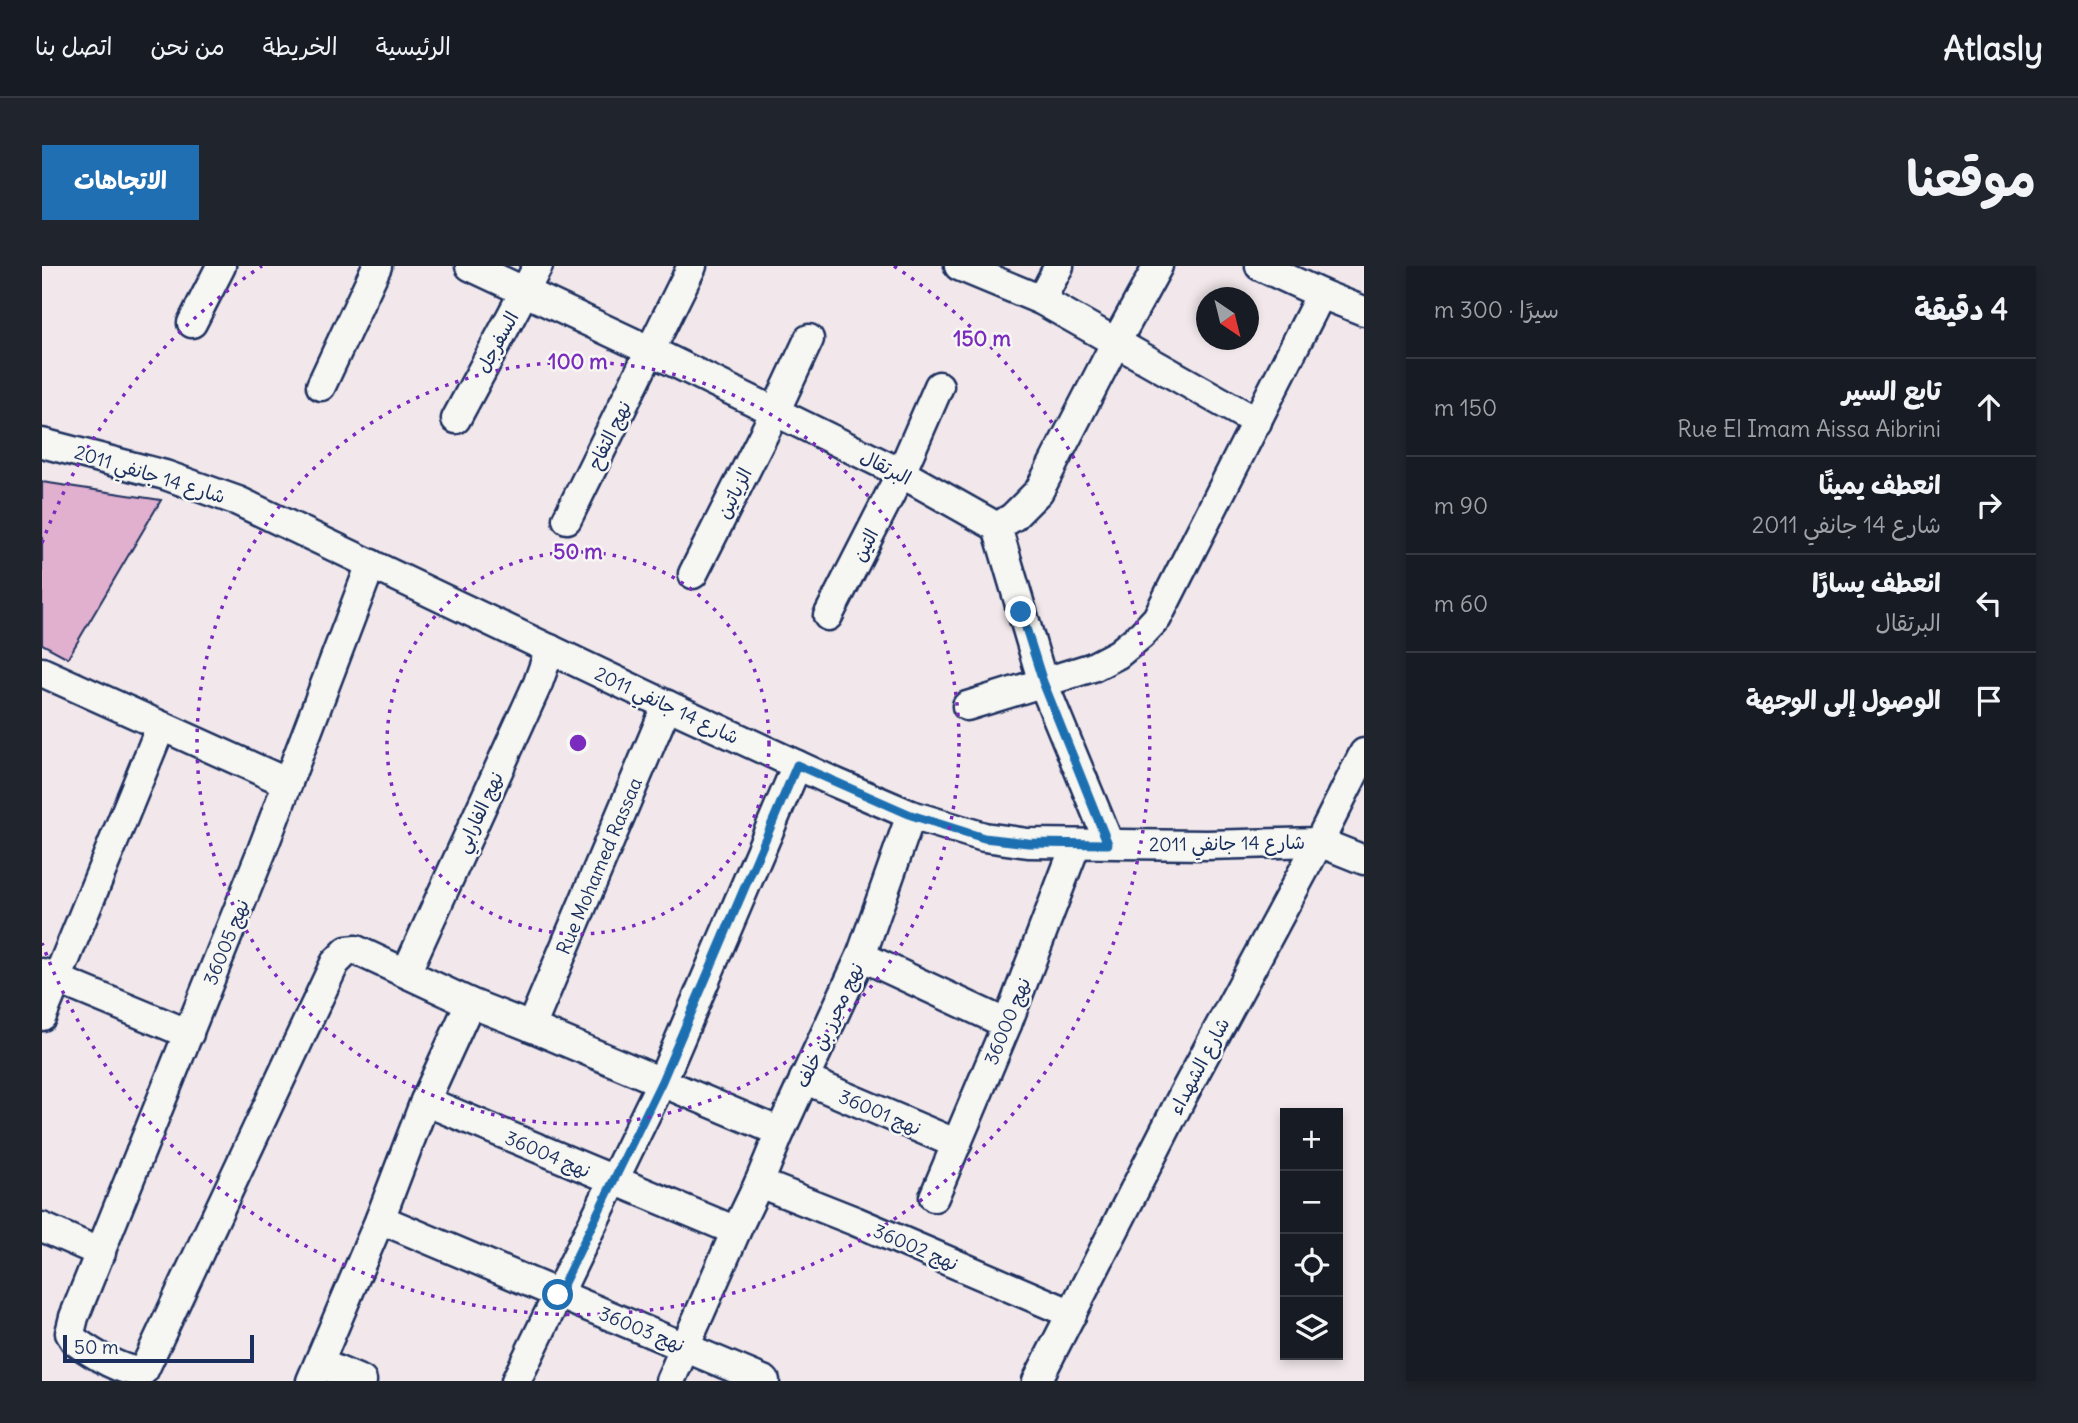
<!DOCTYPE html>
<html lang="ar">
<head>
<meta charset="utf-8">
<style>
	body { margin:0; font-family:Delius,"Playpen Sans Arabic",sans-serif; background:#20242c; color:#f1f3f6; direction:rtl }
	.controls { position:absolute; right:21px; bottom:21px; display:grid; overflow:hidden; border-radius:0px; box-shadow:0 4px 10px #0003 }
	.controls button { width:63px; height:63px; display:grid; place-items:center; padding:0; border:0; border-bottom:2px solid #363941; background:#171b24; color:#f1f3f6; font:35px sans-serif }
	.compass { position:absolute; left:1154px; top:21px; width:63px; height:63px; border-radius:50%; background:#171b24; box-shadow:0 4px 10px #0003; rotate:145deg }
	.scale { position:absolute; left:21px; bottom:18px; width:191px; box-sizing:border-box; padding-left:7px; border:4px solid #1b2f5e; border-top:0; font-size:19px; line-height:24px; white-space:nowrap; color:#1b2f5e; -webkit-text-stroke:5px #f6f6f2; paint-order:stroke }
	.stop { position:absolute; width:21px; height:21px; margin:-16px; border:5px solid #1f6fb2; border-radius:50%; background:#fff }
	.stop.end { background:#1f6fb2; border-color:#fff; box-shadow:0 2px 7px #0008 }
	.list { margin:0; padding:0; list-style:none }
	h2 { display:flex; justify-content:space-between; align-items:center; height:91px; margin:0; padding:0 28px; font-size:30px }
	h2 small { font-size:23px; font-weight:400; color:#9ea1a6 }
	.list li { display:grid; grid-template-columns:46px 1fr auto; gap:21px; align-items:center; box-sizing:border-box; height:98px; padding:0 28px; border-top:2px solid #363941 }
	.list b { display:block; font-size:26px; white-space:nowrap }
	.list p { margin:0; font-size:23px; white-space:nowrap; color:#9ea1a6 }
	.list em { font-size:23px; font-style:normal; color:#9ea1a6 }
	.icon { flex:none; width:38px; height:38px; fill:none; stroke:currentColor; stroke-width:2; stroke-linecap:round; stroke-linejoin:round }
	.map { position:relative; flex:none; width:1322px; height:1115px; overflow:hidden; direction:ltr; border-radius:0px }
	header { display:flex; align-items:center; gap:42px; box-sizing:border-box; height:98px; padding:0 35px; background:#171b24; border-bottom:2px solid #363941 }
	header strong { font-size:33px }
	nav { display:flex; gap:38px; margin-inline-start:auto; font-size:24px }
	.intro { display:flex; align-items:center; justify-content:space-between; box-sizing:border-box; height:168px; padding:0 42px }
	h1 { margin:0; font-size:49px }
	.button { padding:18px 32px; border-radius:0px; background:#1f6fb2; color:#fff; font-size:24px; font-weight:700 }
	main { display:flex; gap:42px; padding:0 42px }
	aside { flex:1; background:#171b24; border-radius:0px; box-shadow:0 4px 10px #0003 }
	.map>svg:first-child { display:block }
	.building { fill:#e1b0cf; stroke:#1b2f5e; stroke-width:2 }
	.lines { fill:none; stroke-linecap:round; stroke-linejoin:round }
	.minor-casing { stroke:#1b2f5e; stroke-width:33 }
	.minor { stroke:#f6f6f2; stroke-width:28 }
	.route { stroke:#1f6fb2; stroke-width:9 }
	.ring { fill:none; stroke:#7b2cbf; stroke-width:3.5; stroke-dasharray:3.5 7 }
	.labels { text-anchor:middle; stroke-width:5; stroke-linejoin:round; paint-order:stroke }
	.street-label { font-size:19px; fill:#1b2f5e; stroke:#f6f6f2 }
	.centre { fill:#7b2cbf; stroke:#f6f6f2; stroke-width:3.5 }
	.ring-label { font-size:21px; text-anchor:middle; font-weight:bold; fill:#7b2cbf; stroke:#f6f6f2; stroke-width:5; stroke-linejoin:round; paint-order:stroke }
</style>
</head>
<body>
<header>
<strong>Atlasly</strong>
<nav><a>الرئيسية</a><a>الخريطة</a><a>من نحن</a><a>اتصل بنا</a></nav>
</header>
<div class="intro"><h1>موقعنا</h1><a class="button">الاتجاهات</a></div>
<main>
<aside>
<h2>4 دقيقة<small>سيرًا · 300 m</small></h2>
<ul class="list">
<li><svg class="icon" aria-label="ahead" viewBox="0 0 24 24"><path d="M12 20V5M6 11l6-6 6 6"/></svg><div><b>تابع السير</b><p>Rue El Imam Aissa Aibrini</p></div><em>150 m</em></li>
<li><svg class="icon" aria-label="right" viewBox="0 0 24 24"><path d="M7 20v-9h11M14 6l5 5-5 5"/></svg><div><b>انعطف يمينًا</b><p>شارع 14 جانفي 2011</p></div><em>90 m</em></li>
<li><svg class="icon" aria-label="left" viewBox="0 0 24 24"><path d="M17 20v-9H6M10 6l-5 5 5 5"/></svg><div><b>انعطف يسارًا</b><p>البرتقال</p></div><em>60 m</em></li>
<li><svg class="icon" aria-label="arrive" viewBox="0 0 24 24"><path d="M6 21V4h12l-3 4 3 4H6"/></svg><div><b>الوصول إلى الوجهة</b></div></li>
</ul>
</aside>
<div class="map">
<svg width="1322" height="1115" viewBox="0 0 1322 1115">
	<rect width="100%" height="100%" fill="#f2e8eb"/>
	<filter id="ink" filterUnits="userSpaceOnUse"><feTurbulence type="fractalNoise" baseFrequency=".0143" numOctaves="2"/><feDisplacementMap in="SourceGraphic" scale="14" xChannelSelector="R" yChannelSelector="G"/><feConvolveMatrix kernelMatrix="1 2 1 2 8 2 1 2 1" color-interpolation-filters="sRGB"/></filter>
	<g filter="url(#ink)">
		<path class="building" d="M0 216 119 234 26 392 0 378Z"/>
		<g class="lines">
			<g class="minor-casing">
				<g id="minor">
					<path d="M428 0 609 85 859 207 955 261 1001 417 1067 577"/>
					<path d="M917 0 999 34 1215 156"/>
					<path d="M1218 0 1279 28 1322 45"/>
					<path d="M999 34 1017 0"/>
					<path d="M150 57 179 0"/>
					<path d="M279 120 335 0"/>
					<path d="M414 153 496 0"/>
					<path d="M0 177 123 209 196 235 625 439 792 516 869 549 942 571 986 577 1165 579 1277 576 1322 594"/>
					<path d="M525 253 650 0"/>
					<path d="M955 261 971 251 997 225 1073 78 1116 0"/>
					<path d="M329 298 219 587 32 1051 28 1067 33 1075C48 1086 85 1110 102 1104L293 697 305 685 314 684 428 737 489 761 738 866"/>
					<path d="M651 308 733 146 767 73"/>
					<path d="M786 350 859 207 897 120"/>
					<path d="M0 406 246 517"/>
					<path d="M925 440 1051 401 1076 388 1099 369 1115 352 1279 28"/>
					<path d="M819 690 965 758"/>
					<path d="M0 707 147 768"/>
					<path d="M364 707 496 417 508 383"/>
					<path d="M0 750 119 460"/>
					<path d="M489 761 625 439"/>
					<path d="M762 813 915 878"/>
					<path d="M383 835 694 965"/>
					<path d="M717 917 813 955 1030 1048"/>
					<path d="M892 931 965 758 1034 578"/>
					<path d="M338 953 723 1115"/>
					<path d="M0 961 59 987"/>
					<path d="M277 1097 320 1115"/>
					<path d="M269 1115 338 953 383 835 428 737"/>
					<path d="M474 1115 620 815 755 499"/>
					<path d="M628 1115 694 965 717 917 738 866 819 690 869 549"/>
					<path d="M995 1115 1141 829 1277 576 1322 487"/>
				</g>
			</g>
			<use href="#minor" class="minor"/>
		</g>
	</g>
	<g class="lines" filter="url(#ink)">
		<path class="route" d="M516 1029 620 815 755 499 869 549 942 572 986 577 1066 578 1001 416 979 346"/>
	</g>
	<g class="ring">
		<circle cx="536" cy="477" r="191"/>
		<circle cx="536" cy="477" r="381"/>
		<path d="M0 277A572 572 0 0 1 220 0M852 0A572 572 0 1 1 0 677"/>
	</g>
	<g class="labels">
		<g class="street-label">
			<text transform="translate(455 76) rotate(-61)" y="7">السفرجل</text>
			<text transform="translate(567 169) rotate(-64)" y="7">نهج التفاح</text>
			<text transform="translate(844 201) rotate(27)" y="7">البرتقال</text>
			<text transform="translate(108 208) rotate(17)" y="7">شارع 14 جانفي 2011</text>
			<text transform="translate(692 227) rotate(-63)" y="7">الزياتين</text>
			<text transform="translate(823 279) rotate(-63)" y="7">التين</text>
			<text transform="translate(625 439) rotate(25)" y="7">شارع 14 جانفي 2011</text>
			<text transform="translate(437 546) rotate(-65)" y="7">نهج الفارابي</text>
			<text transform="translate(1185 577) rotate(-1)" y="7">شارع 14 جانفي 2011</text>
			<text transform="translate(557 600) rotate(-67)" y="7">Rue Mohamed Rassaa</text>
			<text transform="translate(184 676) rotate(-68)" y="7">نهج 36005</text>
			<text transform="translate(965 755) rotate(-68)" y="7">نهج 36000</text>
			<text transform="translate(787 759) rotate(-65)" y="7">نهج محرز بن خلف</text>
			<text transform="translate(1157 800) rotate(-62)" y="7">شارع الشهداء</text>
			<text transform="translate(838 846) rotate(23)" y="7">نهج 36001</text>
			<text transform="translate(506 888) rotate(23)" y="7">نهج 36004</text>
			<text transform="translate(874 981) rotate(23)" y="7">نهج 36002</text>
			<text transform="translate(600 1063) rotate(22)" y="7">نهج 36003</text>
		</g>
	</g>
	<circle cx="536" cy="477" r="10" class="centre"/>
	<g class="ring-label">
		<text x="940" y="80">150 m</text>
		<text x="536" y="103">100 m</text>
		<text x="536" y="293">50 m</text>
	</g>
</svg>
<div class="controls">
<button>+</button>
<button>−</button>
<button><svg class="icon" aria-label="locate" viewBox="0 0 24 24"><circle cx="12" cy="12" r="6"/><path d="M12 2v4M12 18v4M2 12h4M18 12h4"/></svg></button>
<button><svg class="icon" aria-label="layers" viewBox="0 0 24 24"><path d="M12 4l9 5-9 5-9-5zM3 14l9 5 9-5"/></svg></button>
</div>
<svg class="compass" viewBox="-18 -18 36 36"><path d="M0-13l5 13h-10z" fill="#e53935"/><path d="M0 13l5-13h-10z" fill="#9ea1a6"/></svg>
<div class="scale">50 m</div>
<div class="stop" style="left:516px;top:1029px"></div>
<div class="stop end" style="left:979px;top:346px"></div>
</div>
</main>
</body>
</html>
